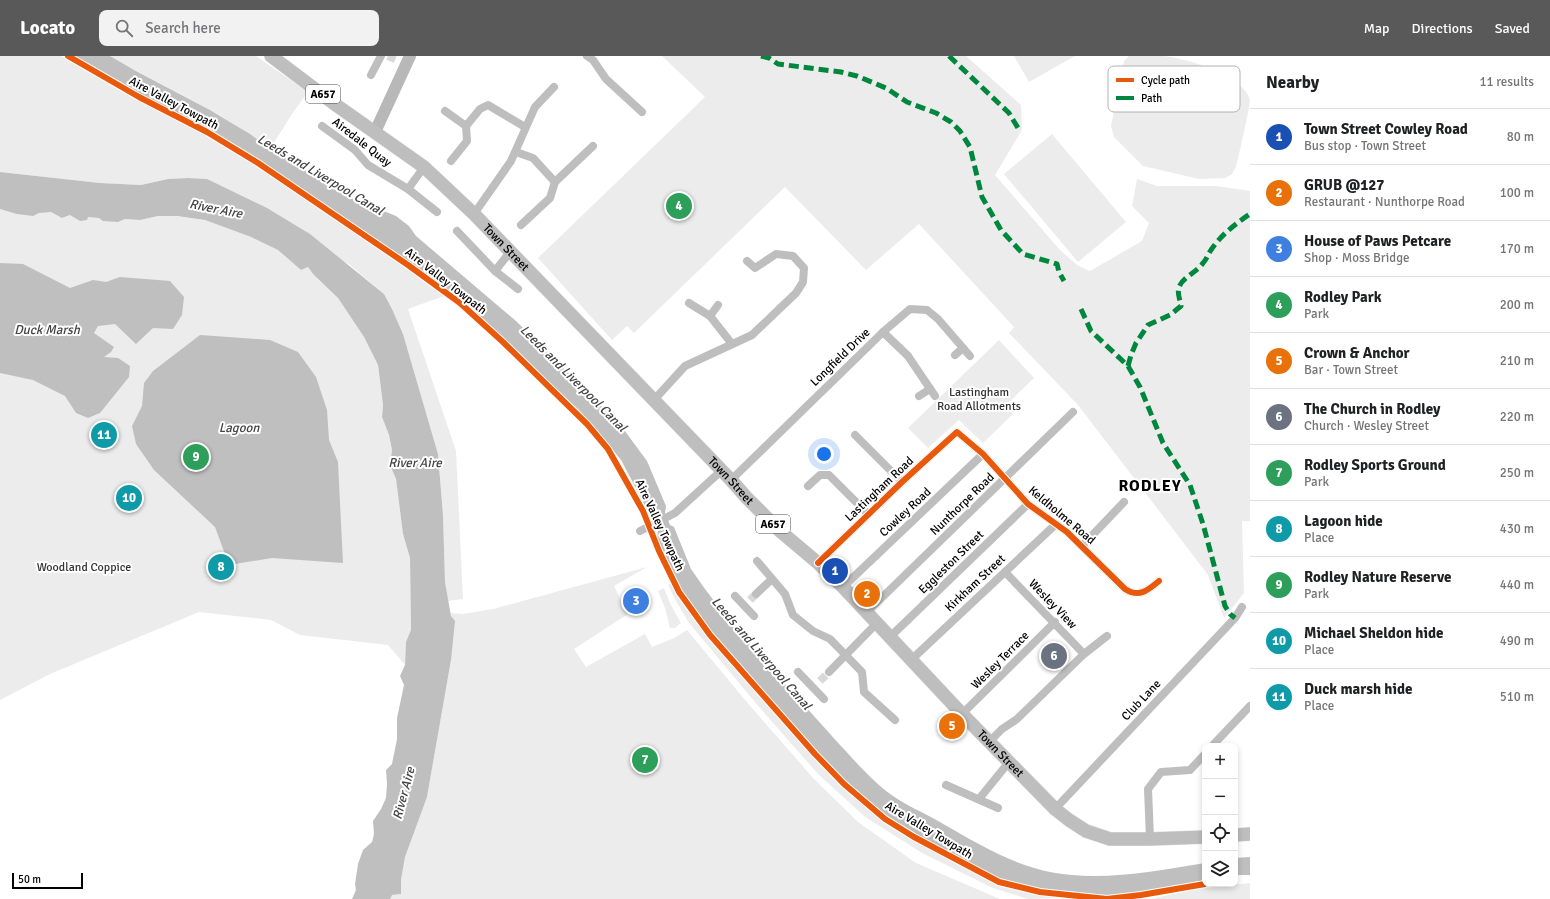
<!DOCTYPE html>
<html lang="en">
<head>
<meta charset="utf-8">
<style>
	body { margin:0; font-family:Signika,sans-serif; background:#f2f2f2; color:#202124 }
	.controls { position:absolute; right:12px; bottom:12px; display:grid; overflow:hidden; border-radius:8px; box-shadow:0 2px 6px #0003 }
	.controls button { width:36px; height:36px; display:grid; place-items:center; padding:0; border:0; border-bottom:1px solid #e0e0e0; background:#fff; color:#202124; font:20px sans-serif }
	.scale { position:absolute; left:12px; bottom:10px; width:71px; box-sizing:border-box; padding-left:4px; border:2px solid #000; border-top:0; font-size:11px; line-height:14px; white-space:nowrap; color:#000; -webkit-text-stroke:3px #fff; paint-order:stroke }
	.you { position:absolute; left:824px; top:398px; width:14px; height:14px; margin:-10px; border:3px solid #fff; border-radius:50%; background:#1a73e8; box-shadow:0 0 0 6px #1a73e833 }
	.badge { display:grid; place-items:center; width:26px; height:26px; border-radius:50%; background:#595959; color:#fff; font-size:13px; font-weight:700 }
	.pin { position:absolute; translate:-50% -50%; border:2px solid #fff; box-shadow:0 1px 4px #0006 }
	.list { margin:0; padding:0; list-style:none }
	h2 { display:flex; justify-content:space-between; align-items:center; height:52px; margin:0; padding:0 16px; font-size:17px }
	h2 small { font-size:13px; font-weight:400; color:#757577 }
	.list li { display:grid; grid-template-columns:26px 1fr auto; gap:12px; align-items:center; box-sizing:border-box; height:56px; padding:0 16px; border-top:1px solid #e0e0e0 }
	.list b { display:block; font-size:15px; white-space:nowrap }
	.list p { margin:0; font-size:13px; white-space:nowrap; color:#757577 }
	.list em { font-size:13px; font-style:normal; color:#757577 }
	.icon { flex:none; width:22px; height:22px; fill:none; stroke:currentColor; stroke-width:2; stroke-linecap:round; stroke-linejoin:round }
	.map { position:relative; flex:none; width:1250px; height:843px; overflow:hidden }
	header { display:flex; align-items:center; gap:24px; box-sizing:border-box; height:56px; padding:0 20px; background:#595959; color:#fff }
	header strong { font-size:19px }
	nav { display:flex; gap:22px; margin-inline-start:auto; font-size:14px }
	.search { width:280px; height:36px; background:#f2f2f2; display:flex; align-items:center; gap:10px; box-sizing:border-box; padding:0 14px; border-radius:8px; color:#757577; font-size:15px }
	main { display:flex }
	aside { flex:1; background:#fff }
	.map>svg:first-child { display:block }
	.green { fill:#ececec }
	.water { fill:#bfbfbf }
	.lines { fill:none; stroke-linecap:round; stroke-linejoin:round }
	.street-tunnel { stroke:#d9d9d9; stroke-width:8; stroke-dasharray:8 4; stroke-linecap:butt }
	.primary-casing { stroke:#dbdbdb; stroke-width:14 }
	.street { stroke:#bebebe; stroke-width:8 }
	.secondary { stroke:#b8b8b8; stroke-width:12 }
	.primary { stroke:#bebebe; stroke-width:13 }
	.quiet { stroke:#00873e; stroke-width:5; stroke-dasharray:10 5; stroke-linecap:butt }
	.cycleway-casing { stroke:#fff; stroke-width:8 }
	.cycleway { stroke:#e8590c; stroke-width:6 }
	.labels { text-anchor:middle; stroke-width:4; stroke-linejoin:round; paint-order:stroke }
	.shield { fill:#fff; stroke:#4c4c4c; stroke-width:1 }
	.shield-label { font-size:11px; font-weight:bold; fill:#000 }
	.street-label { font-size:12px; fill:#000; stroke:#fff }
	.park-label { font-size:12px; fill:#333; stroke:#fff }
	.water-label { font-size:13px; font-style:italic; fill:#444; stroke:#fff }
	.district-label { font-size:16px; font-weight:bold; letter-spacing:1px; fill:#000; stroke:#fff }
	.key { fill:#fff; stroke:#b2b2b2; stroke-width:1 }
	.key-label { font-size:11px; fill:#000 }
</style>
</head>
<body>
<header>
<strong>Locato</strong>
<div class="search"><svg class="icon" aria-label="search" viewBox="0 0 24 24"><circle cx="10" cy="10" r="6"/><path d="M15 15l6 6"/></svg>Search here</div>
<nav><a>Map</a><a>Directions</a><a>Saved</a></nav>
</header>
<main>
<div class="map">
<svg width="1250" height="843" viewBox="0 0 1250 843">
	<rect width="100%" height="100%" fill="#fff"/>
	<g class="green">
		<path d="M0 0H61L229 92 343 167 444 240 408 253 456 395 463 543 448 545 445 526 443 459 438 398 403 278 392 253 384 238 350 209 207 123 188 122 168 123 141 129 100 127 0 116Z"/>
		<path d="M110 0H256L308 36 292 58 270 93C221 55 163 31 110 0Z"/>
		<path d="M662 0H966L1021 49 1022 74 995 119 1060 194 1077 209 1090 215 1142 185 1149 167 1132 150 1137 123 1157 130H1216L1250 135V465H1242L1244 537 1224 562 1208 519 1189 494 1078 349 1009 277 1014 271 919 168 866 214 785 131 634 277 627 270 612 284 538 202 705 41Z"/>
		<path d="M1014 0H1075L1029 26Z"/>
		<path d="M1129 0C1140 0 1152 0 1163 0 1186 2 1243 19 1250 44 1250 50 1239 99 1236 110L1232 118 1226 122 1199 123 1143 110 1114 81 1111 70 1124 5Z"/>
		<path d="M1052 78 1126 166 1078 206 1004 118Z"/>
		<path d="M0 153 7 154 51 156 62 162 70 159 99 162 118 166 125 163 140 164 158 160H177L205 164 251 181 278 194 301 214 308 211 313 218 338 242 364 281 378 309 383 349 382 361 389 379 392 394 390 409 396 423 403 478 410 502 411 575 406 586 405 609 388 589 300 579 271 564 199 556 50 618 0 644Z"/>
		<path d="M999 284 1034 322 1006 349 1013 358 983 387 959 364 928 392 908 372Z"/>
		<path d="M647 511 614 530 628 558 574 593 586 611 645 578 652 591 672 583 687 574 745 644 814 723 858 766 916 807 1000 843H390L391 839 401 838V824L405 801 427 741 451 604 452 563 450 557 463 558 493 553Z"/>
		<path d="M672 527 681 545 693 561 741 620 813 700 843 730 884 765 913 783 998 828 1039 839 1064 842 1028 843 993 832 922 797 864 760 818 718 754 645 689 567 676 545 668 529Z"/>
		<path d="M664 532 670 547 681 567 675 572H670L665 552 658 535Z"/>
		<path d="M1250 827V843H1150L1197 833Z"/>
	</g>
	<g class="water">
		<path d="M73 0H110L136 15 210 54 250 78 270 93 302 112 345 140 374 151 396 160 409 170 416 180 516 265 619 367 647 405 666 450 665 457 670 469 674 471 691 513 705 533 733 570 840 689C856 706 874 727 893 740 907 750 923 756 938 765 982 790 1021 815 1072 819 1116 823 1161 814 1205 807V824L1143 836 1115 840 1095 839 1044 834 999 822 931 788 896 768 868 746 823 702 710 577 684 540 672 519 657 482 658 475 661 471 657 462 651 461 621 404 596 373 580 355 461 245 438 227 253 100 182 60 100 17Z"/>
		<path d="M0 116 100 127 141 129 168 123 188 122 207 123 267 152 310 178 384 238 392 253 403 278 438 398 443 459 445 526 451 560 455 565 451 604 427 741 405 801 401 824V838L392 839 390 843H352L356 834 355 828 358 808 363 794 372 786 374 778 373 765 381 753 386 742 387 728 386 714 392 708 397 683V662L404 629 400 620 405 609 406 586 411 574 410 502 403 478 396 423 390 409 392 394 389 379 382 361 383 349 378 309 364 281 338 242 313 218 308 211 301 214 278 194 251 181 205 164 177 160H158L140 164 125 163 118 166 103 165 99 162 88 161 87 164 80 165 70 159 62 162 51 156 39 157 33 160 17 158 0 153Z"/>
		<path d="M0 207 23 208 70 232 93 224 106 226 120 221 170 225 184 241 182 259 173 273 153 272 136 288 115 268 98 270 94 277 114 291 111 296 104 301 118 302 130 310 129 321 100 357 88 362 76 357 65 340 33 324 0 317Z"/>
		<path d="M200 279 270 284 298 296 316 321 327 354 329 384 338 406 343 507 272 502 229 509 215 471 154 414 136 388 132 370 142 350 144 327 153 315Z"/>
		<path d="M1250 801V819H1235V802Z"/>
	</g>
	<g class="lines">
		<g class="street-tunnel">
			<path d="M388 0 398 4"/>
			<path d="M750 544 756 538"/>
			<path d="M820 625 829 616"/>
		</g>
		<g class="primary-casing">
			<g id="primary">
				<path id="s1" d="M271 0 336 49 424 111 474 158 731 424 746 441 780 475 818 507 843 531 962 658 1055 753 1069 764 1086 775 1110 783H1150L1205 781"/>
				<path d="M1235 779 1250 778"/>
			</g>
		</g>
		<g class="street">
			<path d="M587 0 593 4 606 23 642 56"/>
			<path d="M371 19 381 0"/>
			<path d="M445 55 466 70"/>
			<path d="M322 70 355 94 368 109 408 133 437 156"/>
			<path d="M516 96 533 102 555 126"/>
			<path d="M451 105 467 85 466 70 480 53 488 49 525 71"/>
			<path d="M408 133 424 111"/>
			<path d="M474 158 511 105 535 51 554 31"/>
			<path d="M521 169 550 142 555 126 593 90"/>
			<path d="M457 175 495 215 518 233"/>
			<path d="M495 215 510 196"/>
			<path d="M689 247 710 260 732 288"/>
			<path d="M710 260 718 249"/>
			<path d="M883 276 908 300 935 340"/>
			<path d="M955 299 963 292"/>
			<path d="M919 340 930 333"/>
			<path d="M654 344 685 310 752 279 796 237 803 226 804 212 793 200 776 198 755 212 747 205"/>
			<path d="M855 379 902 426"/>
			<path d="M731 424 883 276 910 253 927 254 938 263 970 300"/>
			<path d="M808 430 820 419H829L868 458"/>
			<path d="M640 475 675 457 721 415"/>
			<path d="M1083 489 1124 446"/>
			<path d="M757 505 785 538 793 559 813 575 830 583 862 616 864 636 895 664"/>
			<path d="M818 507 902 426 957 376 983 398 1028 448 1067 476 1125 533C1139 542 1147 535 1159 525"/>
			<path d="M1005 516 1084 598"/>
			<path d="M843 531 983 398"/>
			<path d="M756 538 772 523"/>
			<path d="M735 540 754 560"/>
			<path d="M867 556 1073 356"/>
			<path d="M890 581 1028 448"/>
			<path d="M911 604 1056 468"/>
			<path d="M798 616 824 643"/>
			<path d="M829 616 877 567"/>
			<path d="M962 658 1055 566"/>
			<path d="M990 685 1002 673 1017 663 1084 598 1107 580"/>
			<path d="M1212 690 1250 650"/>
			<path d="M946 729 998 752"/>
			<path d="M979 743 1009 706"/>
			<path d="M1055 753 1235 562 1242 551"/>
			<path d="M1150 783 1148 733 1161 716 1190 714 1205 698"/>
		</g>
		<path class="secondary" d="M375 76 410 0"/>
		<use href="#primary" class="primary"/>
		<g class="quiet">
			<path d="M761 0 769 2 778 8 841 16 857 20 886 32 907 46 936 57 951 66 960 75 970 91 982 141 1001 174 1023 198 1057 208 1059 216 1064 225"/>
			<path d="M949 0 1009 57 1018 72"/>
			<path d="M1081 253 1091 275 1128 310 1140 331 1163 387 1190 429 1203 468 1225 550 1230 558 1235 562"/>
			<path d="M1128 310 1131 299 1136 287 1148 269 1170 259 1181 250C1180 243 1177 238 1179 231 1183 221 1197 216 1203 207 1207 203 1208 198 1211 194 1221 179 1235 168 1250 158"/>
		</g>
		<g class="cycleway-casing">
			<g id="cycleway">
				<path d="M68 0 139 41 207 76 258 107 408 209 460 247 503 286 587 368 608 393 643 455 659 495 679 536 710 579 815 698 844 728 885 763 914 781 999 826 1040 836 1107 843 1141 839 1205 828"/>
				<path d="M818 507 902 426 957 376 983 398 1028 448 1067 476 1125 533C1139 542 1147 535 1159 525"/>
			</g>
		</g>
		<use href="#cycleway" class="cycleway"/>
	</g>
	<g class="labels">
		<g class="shield">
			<rect x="306" y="29" width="34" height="18" rx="3"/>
			<rect x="756" y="459" width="34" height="18" rx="3"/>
		</g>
		<g class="shield-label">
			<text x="323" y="42">A657</text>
			<text x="773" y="472">A657</text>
		</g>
		<g class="street-label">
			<text transform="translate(174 47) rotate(28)" y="4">Aire Valley Towpath</text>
			<text transform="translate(362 86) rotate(38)" y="4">Airedale Quay</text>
			<text dy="4" stroke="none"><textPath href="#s1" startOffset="304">Town Street</textPath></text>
			<text transform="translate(446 225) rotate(38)" y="4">Aire Valley Towpath</text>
			<text transform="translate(840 301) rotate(-44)" y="4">Longfield Drive</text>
			<text dy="4" stroke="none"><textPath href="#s1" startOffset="628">Town Street</textPath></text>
			<text transform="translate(879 433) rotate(-43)" y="4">Lastingham Road</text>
			<text transform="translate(962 448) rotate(-44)" y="4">Nunthorpe Road</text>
			<text transform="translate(905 456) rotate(-43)" y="4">Cowley Road</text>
			<text transform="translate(1062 459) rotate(40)" y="4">Keldholme Road</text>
			<text transform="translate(660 469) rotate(65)" y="4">Aire Valley Towpath</text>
			<text transform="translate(951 506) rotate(-44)" y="4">Eggleston Street</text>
			<text transform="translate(975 527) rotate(-43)" y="4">Kirkham Street</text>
			<text transform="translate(1053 548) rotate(46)" y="4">Wesley View</text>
			<text transform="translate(1000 604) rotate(-45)" y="4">Wesley Terrace</text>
			<text transform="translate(1141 644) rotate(-47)" y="4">Club Lane</text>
			<text dy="4" stroke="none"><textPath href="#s1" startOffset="1012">Town Street</textPath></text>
			<text transform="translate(929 774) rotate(31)" y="4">Aire Valley Towpath</text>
		</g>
		<g class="park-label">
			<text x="979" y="340">Lastingham<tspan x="979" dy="14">Road Allotments</tspan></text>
			<text x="84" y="515">Woodland Coppice</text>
		</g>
		<g class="water-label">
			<text transform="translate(321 118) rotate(31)" y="5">Leeds and Liverpool Canal</text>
			<text transform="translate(216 152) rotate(11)" y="5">River Aire</text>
			<text x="47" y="278">Duck Marsh</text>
			<text transform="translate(574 322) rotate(45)" y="5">Leeds and Liverpool Canal</text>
			<text x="239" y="376">Lagoon</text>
			<text x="415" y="411">River Aire</text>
			<text transform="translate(762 597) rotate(49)" y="5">Leeds and Liverpool Canal</text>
			<text transform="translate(403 737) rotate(-75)" y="5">River Aire</text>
		</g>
		<g class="district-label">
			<text x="1150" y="435">RODLEY</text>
		</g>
	</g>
	<rect x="1108" y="10" width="132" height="46" rx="6" class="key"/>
	<rect x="1116" y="22" width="18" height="4" fill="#e8590c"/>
	<rect x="1116" y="40" width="18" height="4" fill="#00873e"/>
	<g class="key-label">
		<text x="1141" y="28">Cycle path</text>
		<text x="1141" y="46">Path</text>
	</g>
</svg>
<div class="controls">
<button>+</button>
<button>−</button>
<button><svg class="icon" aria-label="locate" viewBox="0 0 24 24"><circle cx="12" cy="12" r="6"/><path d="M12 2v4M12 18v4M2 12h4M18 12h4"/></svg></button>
<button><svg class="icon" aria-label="layers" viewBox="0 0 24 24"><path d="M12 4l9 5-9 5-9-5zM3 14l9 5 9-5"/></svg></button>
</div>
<div class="scale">50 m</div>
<div class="you"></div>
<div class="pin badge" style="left:835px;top:515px;background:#1a4fb4">1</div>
<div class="pin badge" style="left:867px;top:538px;background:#e8710a">2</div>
<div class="pin badge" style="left:636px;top:545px;background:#3f7fe0">3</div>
<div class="pin badge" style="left:679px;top:150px;background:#2e9e5b">4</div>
<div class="pin badge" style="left:952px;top:670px;background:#e8710a">5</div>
<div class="pin badge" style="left:1054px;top:600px;background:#6b7280">6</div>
<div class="pin badge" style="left:645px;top:704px;background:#2e9e5b">7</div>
<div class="pin badge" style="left:221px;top:511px;background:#0f9aa8">8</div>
<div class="pin badge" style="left:196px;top:401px;background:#2e9e5b">9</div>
<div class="pin badge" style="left:129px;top:442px;background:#0f9aa8">10</div>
<div class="pin badge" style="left:104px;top:379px;background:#0f9aa8">11</div>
</div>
<aside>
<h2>Nearby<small>11 results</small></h2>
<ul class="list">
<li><span class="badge" style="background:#1a4fb4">1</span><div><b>Town Street Cowley Road</b><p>Bus stop · Town Street</p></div><em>80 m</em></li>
<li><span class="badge" style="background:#e8710a">2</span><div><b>GRUB @127</b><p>Restaurant · Nunthorpe Road</p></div><em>100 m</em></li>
<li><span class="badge" style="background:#3f7fe0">3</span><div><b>House of Paws Petcare</b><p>Shop · Moss Bridge</p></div><em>170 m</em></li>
<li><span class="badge" style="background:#2e9e5b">4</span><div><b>Rodley Park</b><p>Park</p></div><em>200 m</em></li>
<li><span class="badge" style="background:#e8710a">5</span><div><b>Crown &amp; Anchor</b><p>Bar · Town Street</p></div><em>210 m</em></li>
<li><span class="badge" style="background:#6b7280">6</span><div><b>The Church in Rodley</b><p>Church · Wesley Street</p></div><em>220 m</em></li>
<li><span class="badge" style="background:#2e9e5b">7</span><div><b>Rodley Sports Ground</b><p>Park</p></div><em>250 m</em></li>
<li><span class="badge" style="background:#0f9aa8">8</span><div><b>Lagoon hide</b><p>Place</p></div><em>430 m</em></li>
<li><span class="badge" style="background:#2e9e5b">9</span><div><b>Rodley Nature Reserve</b><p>Park</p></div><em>440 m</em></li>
<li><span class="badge" style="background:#0f9aa8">10</span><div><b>Michael Sheldon hide</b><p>Place</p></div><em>490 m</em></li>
<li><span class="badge" style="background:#0f9aa8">11</span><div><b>Duck marsh hide</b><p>Place</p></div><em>510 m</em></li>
</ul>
</aside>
</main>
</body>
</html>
